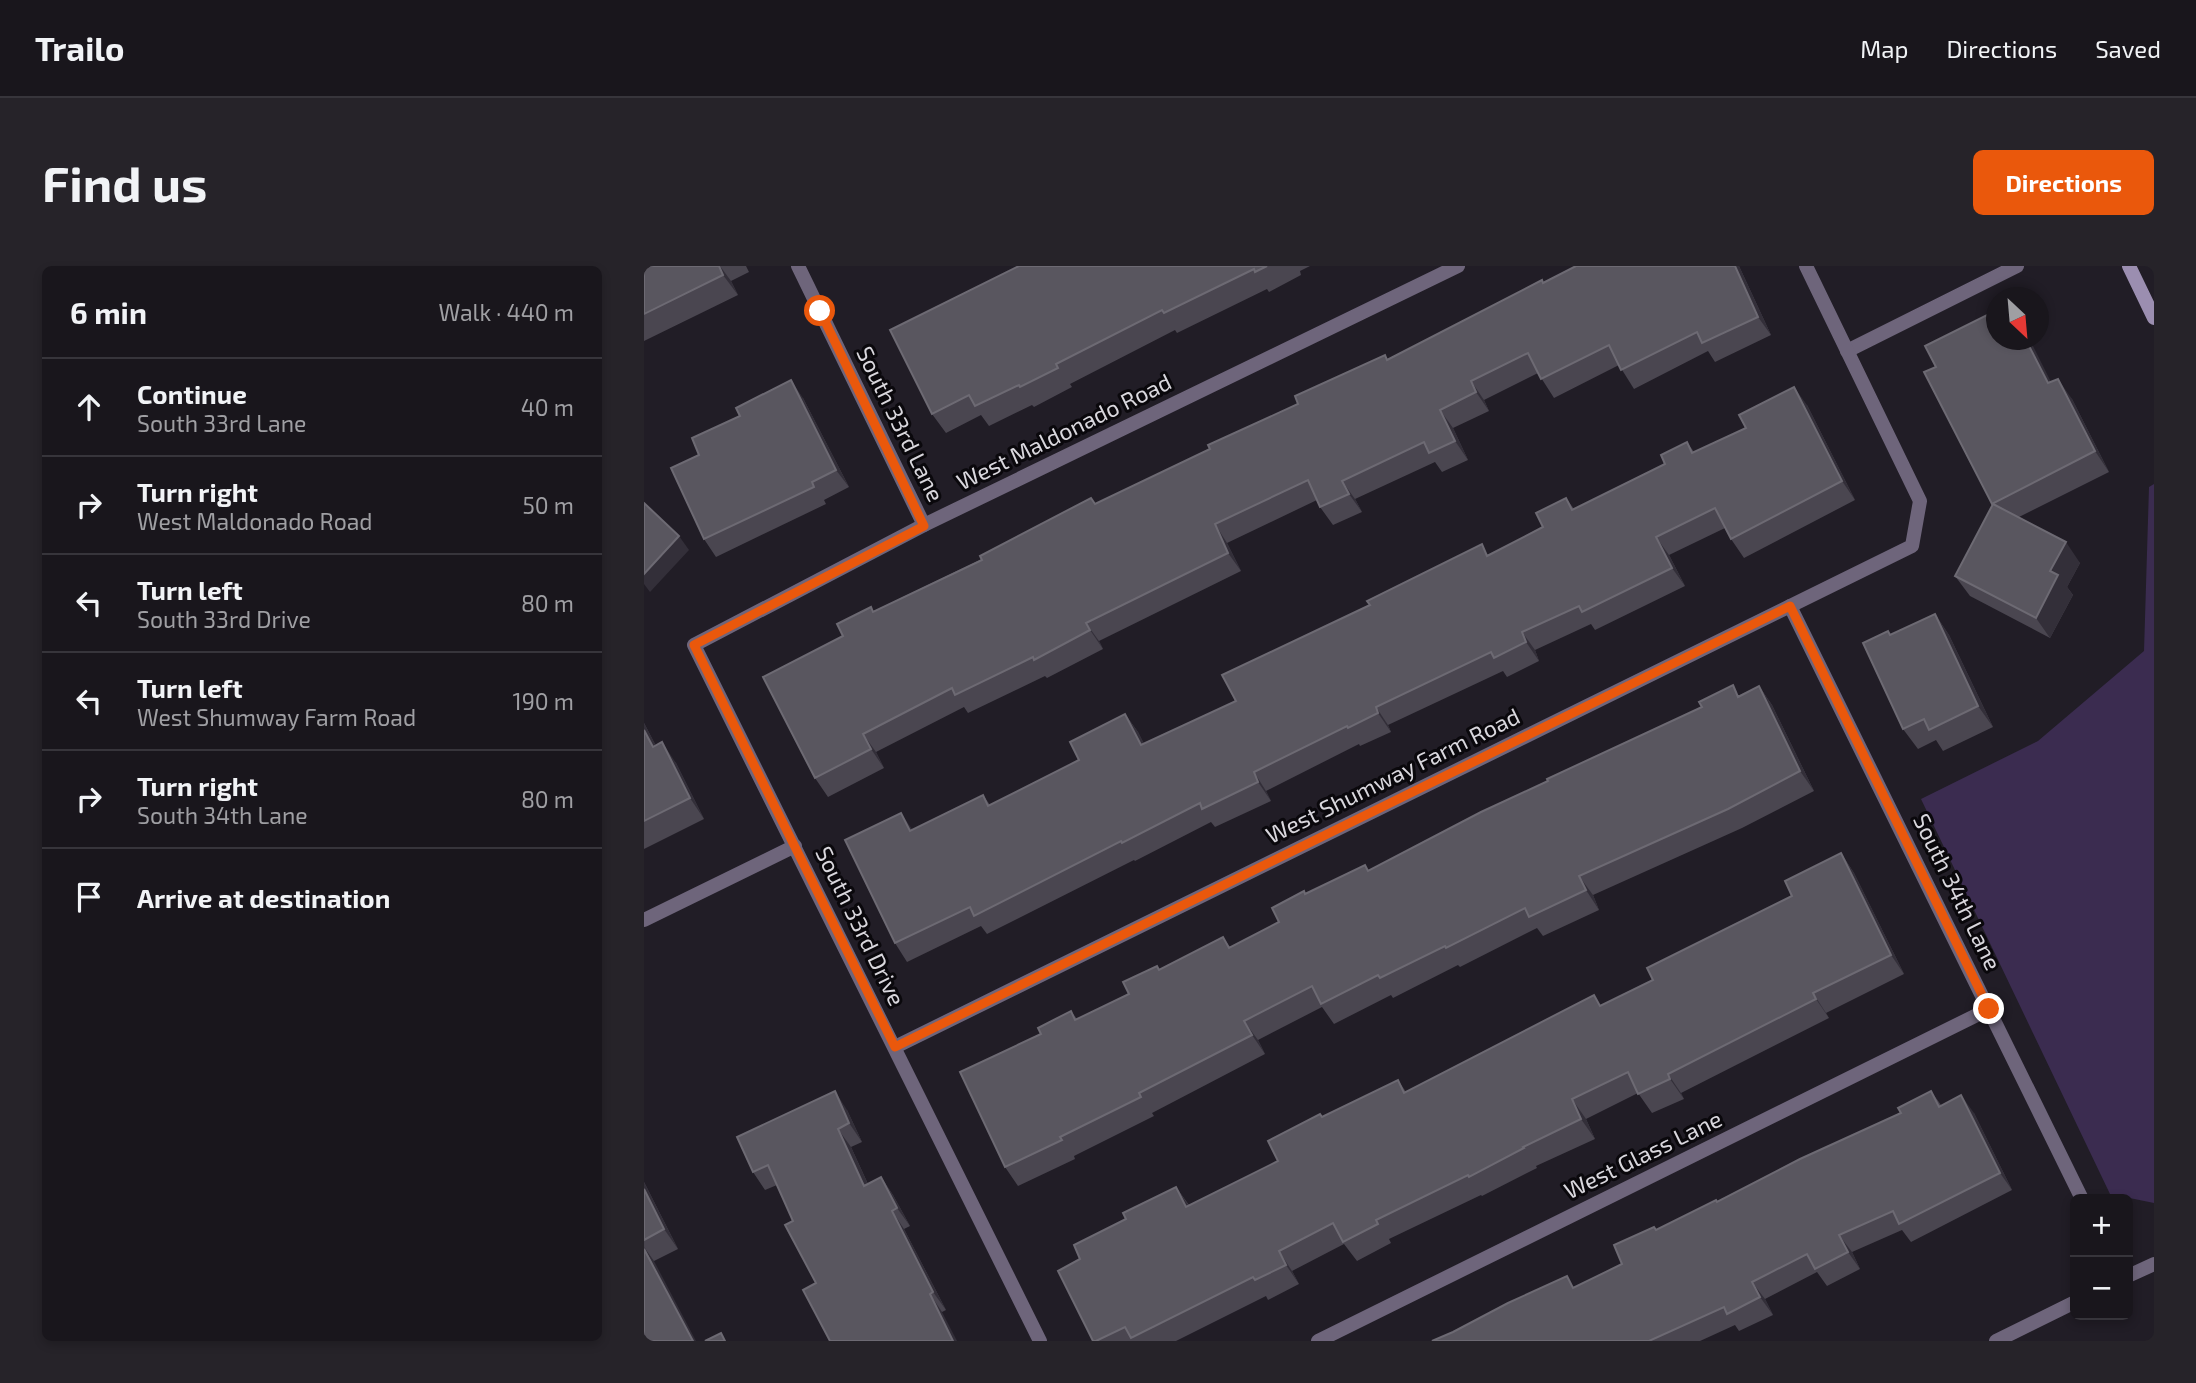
<!DOCTYPE html>
<html lang="en">
<head>
<meta charset="utf-8">
<style>
	body { margin:0; font-family:"Exo 2",sans-serif; background:#262329; color:#f1f3f6 }
	.controls { position:absolute; right:21px; bottom:21px; display:grid; overflow:hidden; border-radius:10px; box-shadow:0 4px 10px #0003 }
	.controls button { width:63px; height:63px; display:grid; place-items:center; padding:0; border:0; border-bottom:2px solid #37353b; background:#19161c; color:#f1f3f6; font:35px sans-serif }
	.compass { position:absolute; left:1342px; top:21px; width:63px; height:63px; border-radius:50%; background:#19161c; box-shadow:0 4px 10px #0003; rotate:154deg }
	.stop { position:absolute; width:21px; height:21px; margin:-16px; border:5px solid #ea580c; border-radius:50%; background:#fff }
	.stop.end { background:#ea580c; border-color:#fff; box-shadow:0 2px 7px #0008 }
	.list { margin:0; padding:0; list-style:none }
	h2 { display:flex; justify-content:space-between; align-items:center; height:91px; margin:0; padding:0 28px; font-size:30px }
	h2 small { font-size:23px; font-weight:400; color:#9f9fa3 }
	.list li { display:grid; grid-template-columns:46px 1fr auto; gap:21px; align-items:center; box-sizing:border-box; height:98px; padding:0 28px; border-top:2px solid #37353b }
	.list b { display:block; font-size:26px; white-space:nowrap }
	.list p { margin:0; font-size:23px; white-space:nowrap; color:#9f9fa3 }
	.list em { font-size:23px; font-style:normal; color:#9f9fa3 }
	.icon { flex:none; width:38px; height:38px; fill:none; stroke:currentColor; stroke-width:2; stroke-linecap:round; stroke-linejoin:round }
	.map { position:relative; flex:none; width:1510px; height:1075px; overflow:hidden; border-radius:10px }
	header { display:flex; align-items:center; gap:42px; box-sizing:border-box; height:98px; padding:0 35px; background:#19161c; border-bottom:2px solid #37353b }
	header strong { font-size:33px }
	nav { display:flex; gap:38px; margin-inline-start:auto; font-size:24px }
	.intro { display:flex; align-items:center; justify-content:space-between; box-sizing:border-box; height:168px; padding:0 42px }
	h1 { margin:0; font-size:49px }
	.button { padding:18px 32px; border-radius:10px; background:#ea580c; color:#fff; font-size:24px; font-weight:700 }
	main { display:flex; gap:42px; padding:0 42px }
	aside { flex:1; background:#19161c; border-radius:10px; box-shadow:0 4px 10px #0003 }
	.map>svg:first-child { display:block }
	.green { fill:#3b2c50 }
	.lines { fill:none; stroke-linecap:round; stroke-linejoin:round }
	.minor { stroke:#6e657b; stroke-width:14 }
	.tertiary { stroke:#6e657b; stroke-width:14 }
	.secondary { stroke:#9b8eb0; stroke-width:14 }
	.wall { fill:#4a4650 }
	.shaded-wall { fill:#332f39 }
	.building { fill:#59565f; stroke:#6d6a73; stroke-width:2 }
	.route { stroke:#ea580c; stroke-width:9 }
	.labels { text-anchor:middle; stroke-width:6; stroke-linejoin:round; paint-order:stroke }
	.street-label { font-size:23px; fill:#d9d7dd; stroke:#0a080c }
</style>
</head>
<body>
<header>
<strong>Trailo</strong>
<nav><a>Map</a><a>Directions</a><a>Saved</a></nav>
</header>
<div class="intro"><h1>Find us</h1><a class="button">Directions</a></div>
<main>
<aside>
<h2>6 min<small>Walk · 440 m</small></h2>
<ul class="list">
<li><svg class="icon" aria-label="ahead" viewBox="0 0 24 24"><path d="M12 20V5M6 11l6-6 6 6"/></svg><div><b>Continue</b><p>South 33rd Lane</p></div><em>40 m</em></li>
<li><svg class="icon" aria-label="right" viewBox="0 0 24 24"><path d="M7 20v-9h11M14 6l5 5-5 5"/></svg><div><b>Turn right</b><p>West Maldonado Road</p></div><em>50 m</em></li>
<li><svg class="icon" aria-label="left" viewBox="0 0 24 24"><path d="M17 20v-9H6M10 6l-5 5 5 5"/></svg><div><b>Turn left</b><p>South 33rd Drive</p></div><em>80 m</em></li>
<li><svg class="icon" aria-label="left" viewBox="0 0 24 24"><path d="M17 20v-9H6M10 6l-5 5 5 5"/></svg><div><b>Turn left</b><p>West Shumway Farm Road</p></div><em>190 m</em></li>
<li><svg class="icon" aria-label="right" viewBox="0 0 24 24"><path d="M7 20v-9h11M14 6l5 5-5 5"/></svg><div><b>Turn right</b><p>South 34th Lane</p></div><em>80 m</em></li>
<li><svg class="icon" aria-label="arrive" viewBox="0 0 24 24"><path d="M6 21V4h12l-3 4 3 4H6"/></svg><div><b>Arrive at destination</b></div></li>
</ul>
</aside>
<div class="map">
<svg width="1510" height="1075" viewBox="0 0 1510 1075">
	<rect width="100%" height="100%" fill="#211d26"/>
	<path class="green" d="M1510 218V937L1466 928 1277 533 1394 475 1500 385 1505 221Z"/>
	<g class="lines">
		<g class="minor">
			<path d="M154 0 280 259"/>
			<path d="M1203 85 1373 0"/>
			<path d="M1146 340 1438 933"/>
			<path d="M0 654 151 580"/>
			<path d="M251 781 1268 280 1276 235 1162 0"/>
			<path d="M396 1075 50 379 280 259 814 0"/>
			<path d="M674 1075 1345 743"/>
		</g>
		<g class="tertiary">
			<path d="M1484 1010 1510 998"/>
			<path d="M1352 1075 1431 1036"/>
		</g>
		<path class="secondary" d="M1485 0 1510 52"/>
	</g>
	<g class="wall">
		<path d="M0 0H102L105 6 87 15 94 29 0 75Z"/>
		<path d="M375 0H666L656 5 657 9 625 26 623 23 533 67 531 64 426 118 428 121 390 141 388 139 345 160 337 149 302 167 288 148Z"/>
		<path d="M1095 0 1127 69 1071 96 1064 85 990 123 975 99 910 132 894 107 840 134 845 145 809 162 824 194 798 206 791 196 711 233 718 246 689 259 676 241 673 234 583 277 597 305 455 375 459 383 403 412 401 410 324 447 320 441 232 486 240 502 184 531 171 512 199 370 230 345 566 183 654 138 900 17Z"/>
		<path d="M1280 106 1407 116 1428 133 1465 206 1375 251 1436 297 1423 321 1429 329 1406 372 1326 330 1311 310 1349 239Z"/>
		<path d="M159 132 205 221 180 234 182 238 72 291 60 273 55 189Z"/>
		<path d="M1163 139 1211 234 1100 292 1087 273 1081 262 1025 289 1041 320 951 364 947 358 891 384 895 395 863 411 859 405 744 459 747 466 716 480 715 478 622 525 627 535 571 561 567 556 491 595 490 594 343 668 337 660 263 696 251 677 269 564 339 529 346 539 435 494 481 448 494 466 500 478 592 435 845 289 899 261 922 232 930 243 1021 198 1043 176 1050 186Z"/>
		<path d="M1291 348 1305 369 1349 461 1299 485 1292 474 1274 483 1259 463 1247 369Z"/>
		<path d="M1115 420 1128 439 1170 525 1098 562 949 629 955 644 899 670 893 662 816 701 814 699 749 732 747 729 690 758 678 741 614 774 621 788 508 847 510 850 430 890 431 893 374 920 361 901 397 768 427 745 433 753 485 728 516 704 579 671 586 681 635 656 662 628 725 604Z"/>
		<path d="M0 457 12 480 32 497 60 553 0 583Z"/>
		<path d="M1197 587 1210 607 1260 708 1182 747 1185 752 1037 827 1040 833 1008 847 994 827 942 853 951 873 892 900 893 902 838 930 837 929 745 973 747 977 713 995 700 978 648 1005 655 1018 624 1034 622 1030 532 1075H449L436 993 482 953 532 921 545 939 634 895 678 851 754 814 762 826 957 739 1009 714 1148 630Z"/>
		<path d="M1287 825 1297 839 1330 847 1368 924 1267 976 1258 964 1208 986 1216 1003 1183 1020 1173 1006 1121 1033 1129 1049 1095 1065 1091 1059 1056 1075H788L931 1021 978 998 1010 961 1012 964 1073 936 1257 847Z"/>
		<path d="M203 844 218 876 207 881 224 918 237 911 249 929 266 960 260 963 302 1044 298 1046 172 1017 149 955 133 919 121 924 109 906Z"/>
		<path d="M0 916 34 983 10 995 0 1075Z"/>
	</g>
	<g class="shaded-wall">
		<path d="M75 0H76L87 15 94 29 79 9Z"/>
		<path d="M1091 0H1095L1127 69 1114 51Z"/>
		<path d="M1382 74H1386L1418 138 1404 117Z"/>
		<path d="M1414 113 1428 133 1465 206 1451 185Z"/>
		<path d="M147 114 159 132 205 221 192 204Z"/>
		<path d="M827 115 840 134 845 145 832 126Z"/>
		<path d="M1150 121 1163 139 1211 234 1198 215Z"/>
		<path d="M796 144 809 162 824 194 811 175Z"/>
		<path d="M698 215 711 233 718 246 705 228Z"/>
		<path d="M571 258 583 277 597 305 584 287Z"/>
		<path d="M35 270 45 284 6 326 0 318V308Z"/>
		<path d="M1012 271 1025 289 1041 320 1028 302Z"/>
		<path d="M1422 276 1436 297 1423 321 1429 329 1406 372 1392 352 1406 305Z"/>
		<path d="M1291 348 1305 369 1349 461 1334 440Z"/>
		<path d="M442 357 455 375 459 383 446 364Z"/>
		<path d="M878 366 891 384 895 395 882 376Z"/>
		<path d="M1115 420 1128 439 1170 525 1156 505Z"/>
		<path d="M732 441 744 459 747 466 734 447Z"/>
		<path d="M481 448 494 466 510 497 497 479Z"/>
		<path d="M0 457 23 501 9 481 0 464Z"/>
		<path d="M219 468 232 486 240 502 227 483Z"/>
		<path d="M18 476 32 497 60 553 46 532Z"/>
		<path d="M610 506 622 525 627 535 614 516Z"/>
		<path d="M257 547 270 566 266 565Z"/>
		<path d="M1197 587 1210 607 1260 708 1247 689Z"/>
		<path d="M935 610 949 629 955 644 942 624Z"/>
		<path d="M1169 727 1182 747 1185 752 1172 733Z"/>
		<path d="M600 755 614 774 621 788 608 769Z"/>
		<path d="M1024 808 1037 827 1040 833 1026 813Z"/>
		<path d="M191 825 203 844 218 876 205 857Z"/>
		<path d="M1317 829 1330 847 1368 924 1356 907Z"/>
		<path d="M928 833 942 853 951 873 937 853Z"/>
		<path d="M194 863 207 881 233 938 220 920Z"/>
		<path d="M237 911 249 929 266 960 253 942Z"/>
		<path d="M0 916 34 983 20 963 0 923Z"/>
		<path d="M532 921 545 940 542 941Z"/>
		<path d="M248 945 260 963 302 1044 289 1026Z"/>
		<path d="M1195 969 1208 986 1216 1003 1204 986Z"/>
		<path d="M0 981 10 995 52 1075H49Z"/>
		<path d="M635 985 648 1005 655 1018 642 999Z"/>
		<path d="M1108 1016 1121 1033 1129 1049 1116 1031Z"/>
		<path d="M286 1028 298 1046 313 1075H309Z"/>
	</g>
	<g class="building">
		<path d="M0 0H75L79 9 0 48Z"/>
		<path d="M375 0H623L611 6 610 3 520 47 518 44 412 98 414 102 376 121 375 119 331 140 325 129 288 148 246 64Z"/>
		<path d="M932 0H1091L1114 51 1058 77 1053 66 977 104 965 79 897 113 884 87 827 115 832 126 796 144 811 175 785 187 780 176 698 215 705 228 676 241 664 214 571 258 584 287 442 357 446 364 390 394 389 391 311 429 308 422 219 468 227 483 171 512 119 411 199 370 193 358 227 341 229 346 338 294 336 290 447 232 451 238 566 183 564 179 654 138 651 130 741 89 743 94 898 14 899 17Z"/>
		<path d="M1353 44V74H1382L1404 117 1414 113 1451 185 1348 238 1280 106 1292 101 1281 80Z"/>
		<path d="M147 114 192 204 168 216 170 221 60 273 27 202 55 189 48 172 96 150 92 142Z"/>
		<path d="M1150 121 1198 215 1087 273 1071 242 1012 271 1028 302 938 346 935 340 878 366 882 376 850 392 847 386 732 441 734 447 704 462 703 460 610 506 614 516 558 543 556 537 478 577 477 575 330 650 326 641 251 677 201 574 257 547 266 565 339 529 344 540 435 494 426 476 481 448 497 479 592 435 578 409 726 339 723 335 838 278 843 290 899 261 892 247 922 232 928 244 1021 198 1017 189 1043 176 1048 187 1102 162 1095 149Z"/>
		<path d="M0 237 35 270 0 308Z"/>
		<path d="M1349 238 1422 276 1406 305 1414 309 1392 352 1311 310Z"/>
		<path d="M1291 348 1334 440 1285 464 1280 453 1259 463 1219 377 1244 365 1246 369Z"/>
		<path d="M1089 419 1094 431 1115 420 1156 505 1084 543 935 610 942 624 885 651 881 642 802 682 801 680 736 712 734 709 677 738 668 720 600 755 608 769 495 827 497 831 416 871 418 874 361 901 316 806 397 768 394 762 427 745 431 754 485 728 479 716 513 700 515 704 579 671 585 682 635 656 628 642 660 625 661 628 721 599 724 605 837 546 904 515 903 513 1058 441 1055 436Z"/>
		<path d="M0 464 9 481 18 476 46 532 0 555Z"/>
		<path d="M1197 587 1247 689 1169 727 1172 733 1024 808 1026 813 994 828 984 806 928 833 937 853 879 881 880 882 825 911 824 909 732 954 734 958 699 976 689 957 635 985 642 999 611 1014 609 1011 487 1072 481 1061 452 1075H449L414 1005 436 993 430 979 482 953 479 947 532 921 542 941 634 895 624 875 676 848 678 851 754 814 760 827 950 729 956 740 1009 714 1003 702 1148 630 1141 615Z"/>
		<path d="M191 825 205 857 194 863 220 920 237 911 253 942 248 945 289 1026 286 1028 309 1075H186L159 1024 172 1017 141 959 149 955 124 899 109 906 93 871Z"/>
		<path d="M1287 825 1295 841 1317 829 1356 907 1255 958 1249 945 1195 969 1204 986 1171 1003 1163 988 1108 1016 1116 1031 1083 1048 1080 1041 1005 1075H788L809 1066 864 1037 923 1010 929 1022 978 998 970 979 1010 961 1012 964 1072 934 1073 936 1156 893 1257 847 1254 842Z"/>
		<path d="M0 923 20 963 0 974Z"/>
		<path d="M0 983 49 1075H0Z"/>
		<path d="M77 1067 81 1075H61Z"/>
	</g>
	<g class="lines">
		<path class="route" d="M176 45 280 260 50 379 251 781 1146 340 1345 743"/>
	</g>
	<g class="labels">
		<g class="street-label">
			<text transform="translate(256 158) rotate(64)" y="8">South 33rd Lane</text>
			<text transform="translate(420 166) rotate(-26)" y="8">West Maldonado Road</text>
			<text transform="translate(749 510) rotate(-26)" y="8">West Shumway Farm Road</text>
			<text transform="translate(1313 626) rotate(64)" y="8">South 34th Lane</text>
			<text transform="translate(216 660) rotate(64)" y="8">South 33rd Drive</text>
			<text transform="translate(999 889) rotate(-26)" y="8">West Glass Lane</text>
		</g>
	</g>
</svg>
<div class="controls">
<button>+</button>
<button>−</button>
</div>
<svg class="compass" viewBox="-18 -18 36 36"><path d="M0-13l5 13h-10z" fill="#e53935"/><path d="M0 13l5-13h-10z" fill="#9f9fa3"/></svg>
<div class="stop" style="left:176px;top:45px"></div>
<div class="stop end" style="left:1345px;top:743px"></div>
</div>
</main>
</body>
</html>
